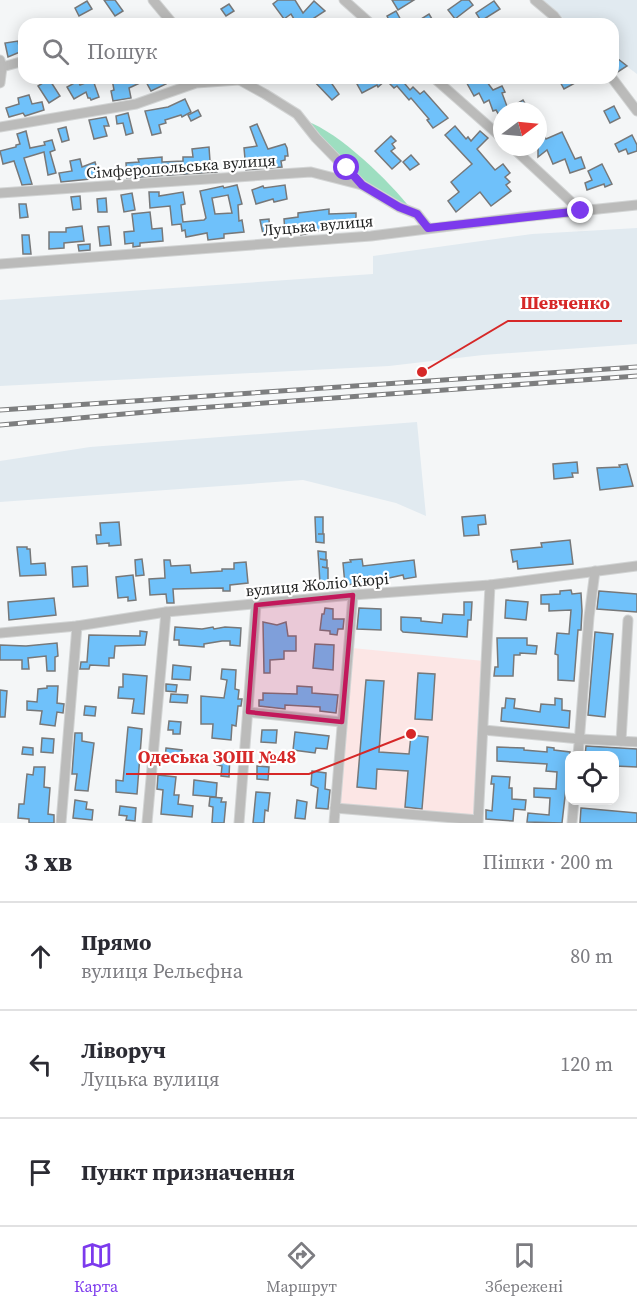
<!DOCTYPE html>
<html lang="uk">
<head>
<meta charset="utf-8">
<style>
	body { margin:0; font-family:"Source Serif 4",serif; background:#f2f2f3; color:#2b2b33 }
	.controls { position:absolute; right:18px; bottom:18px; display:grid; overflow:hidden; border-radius:12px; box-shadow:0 3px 15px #0003 }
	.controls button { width:54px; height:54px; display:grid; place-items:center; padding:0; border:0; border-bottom:2px solid #e1e1e2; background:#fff; color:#2b2b33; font:30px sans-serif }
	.compass { position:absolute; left:493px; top:102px; width:54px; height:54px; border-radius:50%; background:#fff; box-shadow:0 3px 15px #0003; rotate:74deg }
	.stop { position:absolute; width:18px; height:18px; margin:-14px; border:4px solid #7c3aed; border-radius:50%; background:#fff }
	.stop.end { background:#7c3aed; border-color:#fff; box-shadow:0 2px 6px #0008 }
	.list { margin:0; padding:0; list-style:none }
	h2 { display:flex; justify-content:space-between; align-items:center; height:78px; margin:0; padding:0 24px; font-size:26px }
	h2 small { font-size:20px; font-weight:400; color:#7c7c81 }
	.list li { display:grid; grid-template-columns:39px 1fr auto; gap:18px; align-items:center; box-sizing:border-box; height:108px; padding:0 24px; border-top:2px solid #e1e1e2 }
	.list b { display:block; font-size:22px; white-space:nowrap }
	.list p { margin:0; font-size:20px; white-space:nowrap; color:#7c7c81 }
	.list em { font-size:20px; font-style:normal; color:#7c7c81 }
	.icon { flex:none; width:33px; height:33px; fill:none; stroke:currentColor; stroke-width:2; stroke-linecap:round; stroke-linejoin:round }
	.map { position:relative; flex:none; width:637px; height:823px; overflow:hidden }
	.search { position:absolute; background:#fff; box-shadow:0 3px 15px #0003; left:18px; right:18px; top:18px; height:66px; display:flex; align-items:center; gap:15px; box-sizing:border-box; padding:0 21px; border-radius:18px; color:#7c7c81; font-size:22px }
	.sheet { height:402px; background:#fff }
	nav { display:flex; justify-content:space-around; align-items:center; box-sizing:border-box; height:84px; border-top:2px solid #e1e1e2; background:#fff; font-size:16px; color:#7c7c81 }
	nav a { display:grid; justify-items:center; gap:3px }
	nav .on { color:#7c3aed }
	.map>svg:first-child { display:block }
	.built { fill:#e1eaf0 }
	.education { fill:#fce6e5 }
	.green { fill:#9ddec0 }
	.building { fill:#6fc1fa; stroke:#777879; stroke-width:1.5; fill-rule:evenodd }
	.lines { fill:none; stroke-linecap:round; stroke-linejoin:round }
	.minor-casing { stroke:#d2d4d4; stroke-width:11 }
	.minor { stroke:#bbbbba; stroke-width:9 }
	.rail-casing { stroke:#7d7e7f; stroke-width:5 }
	.rail { stroke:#fff; stroke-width:3; stroke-dasharray:9; stroke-linecap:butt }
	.route { stroke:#7c3aed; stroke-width:8 }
	.marked { fill:#c2185b; fill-opacity:0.2; stroke:#c2185b; stroke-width:4.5; stroke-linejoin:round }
	.labels { text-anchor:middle; stroke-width:4.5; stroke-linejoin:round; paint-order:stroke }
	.street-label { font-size:16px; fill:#1e1f1f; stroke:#fff }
	.leader { fill:none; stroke:#d62828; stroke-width:2 }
	.callout-dot { fill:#d62828; stroke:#fff; stroke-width:2 }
	.callout-label { font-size:18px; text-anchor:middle; font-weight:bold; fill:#d62828; stroke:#fff; stroke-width:4.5; stroke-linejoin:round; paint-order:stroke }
</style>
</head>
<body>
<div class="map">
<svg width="637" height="823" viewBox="0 0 637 823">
	<rect width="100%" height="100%" fill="#f4f6f7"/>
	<g class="built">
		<path d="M539 0H637V74L613 56V24H571Z"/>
		<path d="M637 228V344L483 355 389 366 0 386V300L373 274V256L532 234Z"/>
		<path d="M417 422 426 516 396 503 303 480 0 502V461L90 447Z"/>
	</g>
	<path class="education" d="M352 648 484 661 473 818 337 807Z"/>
	<path class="green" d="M306 121C339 132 390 182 411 209L364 184 318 136Z"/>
	<g class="building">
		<path d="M104 0H115L123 11 115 16Z"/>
		<path d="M278 0H295L303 13 314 1 325 11 305 24H297L291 14 284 19 273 4Z"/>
		<path d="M392 0H414L398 10Z"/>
		<path d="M462 0H469L473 5 455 19 448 10Z"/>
		<path d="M87 1 92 9 79 16 75 8Z"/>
		<path d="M494 1 500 9 481 21 476 13Z"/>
		<path d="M229 4 234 11 226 16 221 9Z"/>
		<path d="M396 11 403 24H391L387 16Z"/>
		<path d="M429 14 435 24H413Z"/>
		<path d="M18 41 20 52 8 57 5 43Z"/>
		<path d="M613 55 627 66 616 73 613 71Z"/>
		<path d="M117 78H128L129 81 136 78H143L144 81 129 88 131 98 113 101 111 91 114 90 112 79Z"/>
		<path d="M144 78H163L166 84 151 91Z"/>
		<path d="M311 78H328L339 94 332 100Z"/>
		<path d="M368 78H400L410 90 413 87 420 94 424 91 448 118 433 128 427 120 429 119 411 98 409 100 397 86 394 88 386 80 378 87 377 85 362 93 357 84Z"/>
		<path d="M464 78H484L493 90 502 86 505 92 502 93 508 109 523 100 527 107 520 111H502V120L496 110 493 111 489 100 484 103 479 93 474 96Z"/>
		<path d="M558 78H584L564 89Z"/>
		<path d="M49 79 60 96 49 103 38 86Z"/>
		<path d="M93 80 99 97 91 100 90 98H88L86 92 74 99 67 87 78 81 80 85Z"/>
		<path d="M29 95 32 104 42 102 44 110 25 116 23 113 9 117 6 108 19 104 18 98Z"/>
		<path d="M185 99 191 112 182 117 181 115 165 120 166 123 159 125 161 133 152 135 145 111 168 107Z"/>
		<path d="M614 106 620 118 610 123 604 111Z"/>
		<path d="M198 110 201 116 191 121 188 115Z"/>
		<path d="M128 113 133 133 126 135 123 123 117 124 116 116Z"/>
		<path d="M106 117 109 126H104L107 136 94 139 89 120Z"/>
		<path d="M538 123 546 139 562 132 575 159 581 157 585 168 570 173 565 159 553 164 547 150 538 157Z"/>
		<path d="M257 124 268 149 285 144 287 148 288 156H285V160L281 161 282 167 246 170 244 148 257 146 250 127Z"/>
		<path d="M455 126 466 139 468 137 471 141 480 131 488 138 477 149 495 170 503 164 510 173 505 177 510 182 506 185 511 191 491 206 480 192 456 212 448 201 459 192 451 182 472 164 445 135Z"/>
		<path d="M66 127 69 140 62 142 58 129Z"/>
		<path d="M26 131 30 148 45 145 44 142 52 140 55 150 50 152 56 173 48 175 44 152 24 158 32 184 22 185 14 161 3 164 0 151 16 147V145L20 144 17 134Z"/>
		<path d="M632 135 637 145V151L628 154 626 149 619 152 615 144Z"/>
		<path d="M391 136 396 141 392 144 395 148 391 151 401 161 392 169 375 151Z"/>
		<path d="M209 147 210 161H216L217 172 127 178 126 163 139 162 138 159 162 157V162L183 161V157H193L192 149Z"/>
		<path d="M411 155 419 164 410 170 403 162Z"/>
		<path d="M80 159 82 167 95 162 100 178 61 182 59 173 72 171 70 161Z"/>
		<path d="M602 164 612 184 605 187 604 184 587 190 585 183 592 180 588 171Z"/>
		<path d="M237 185 242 204 238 205 239 221 242 220 244 232 224 234V238L208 240 207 233 186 237 185 230 182 231 181 224 172 225 170 206 150 208 149 192H159V196L183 192 185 204 181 205 183 222 204 220 206 218 200 191 223 186 224 188ZM228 195 232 213 215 214 212 198Z"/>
		<path d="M285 185 287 199 274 202 273 199 256 204 252 190 263 186 264 188Z"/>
		<path d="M132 193 135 210 124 212 121 195Z"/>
		<path d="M80 196 81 209 73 210 71 197Z"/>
		<path d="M106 198 107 212H98L97 199Z"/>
		<path d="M19 204H26L28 217 20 218Z"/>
		<path d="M329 209V214L356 213V228L326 229 301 235 300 230 285 232 284 219 298 217V213Z"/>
		<path d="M150 212 152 229 162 228 163 241 140 243V246L133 247V243L125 244 124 232 134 231 132 214Z"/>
		<path d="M269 219 270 234H263L260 220Z"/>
		<path d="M82 226 84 241 64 243V248L49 249V232H66V228Z"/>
		<path d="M109 226 111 245 100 246 98 227Z"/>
		<path d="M22 235H29L31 254H23Z"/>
		<path d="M90 244V250L79 251 78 245Z"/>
		<path d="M577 462 578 473H572L573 477 554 479 553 464Z"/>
		<path d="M627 464 633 486 600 490 597 468 620 467 619 465Z"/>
		<path d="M485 515 486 524 478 525 479 535 464 536 462 517Z"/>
		<path d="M315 517H323V534H318H324V543L316 542Z"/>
		<path d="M119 522 121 545 109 546V543L97 544 96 535H101L100 523Z"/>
		<path d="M570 540 573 564 518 569 517 561 513 562 511 550 542 547 541 543Z"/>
		<path d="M17 547H27V549H30L31 564 45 563 46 575 20 576Z"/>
		<path d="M318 551 326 552V560L320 559 327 560V568L322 567 328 568V584L320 583Z"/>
		<path d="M142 559 144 575 136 576 135 560Z"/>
		<path d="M362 559 363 566 414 560 416 577 404 579 403 575 380 580 379 578 365 579V587L355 588V584L345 585 343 563 351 562 350 560Z"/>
		<path d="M164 560H170L171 566 190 565 191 573 222 571V569H234V563L246 562 248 583 230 585V591H223V588L173 589 174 603H167L166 594 150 595 149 579 165 578Z"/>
		<path d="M87 566 88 586 73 587 72 567Z"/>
		<path d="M133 575 136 600 128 601V597L118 598 116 577Z"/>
		<path d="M571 590 572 594 581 593 582 611 581 630H578L574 681 558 680V655L555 654 557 633 569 634 571 610 549 611V604H541V595L560 594V591Z"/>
		<path d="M599 591 637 594V612L597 609Z"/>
		<path d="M54 598 56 615 9 620 8 602Z"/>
		<path d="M506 600 528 602 526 620 505 618Z"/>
		<path d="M464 602H472L471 620H468L467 637 403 632 401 630V617L421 618V621L442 623 443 614 464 615Z"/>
		<path d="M325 608 333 609V619H344L343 629H338L337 635 330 634V631L320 630 322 614H324Z"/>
		<path d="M359 608 381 609V630L357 629Z"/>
		<path d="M263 622 277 625 286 622 288 636H296V651H284V659L270 660V673H264Z"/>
		<path d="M175 627 202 629 213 627 214 629 225 627 241 628 240 646 230 645V641H222L204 644V647L179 645V640H174Z"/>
		<path d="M140 631 147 632 145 645 115 646 114 658H109V666L90 665 89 669H80L81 662H87L89 635 140 636Z"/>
		<path d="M595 632 613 634 605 717 588 715Z"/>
		<path d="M497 638H527V645L537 646 536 654 520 653V655H514L513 676H494L495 667H498Z"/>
		<path d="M57 643 58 656 55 657V671H47L46 656 28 658 29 669H22V660H0V645L26 646Z"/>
		<path d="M315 644 334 645 333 670 313 668Z"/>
		<path d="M173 665 191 667 190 680 172 679Z"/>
		<path d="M222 669 236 670 235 689 239 690 238 699H242L241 706H238L236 726 232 725 231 740 212 738 213 724H201V696L224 698 227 680 221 679Z"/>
		<path d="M418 673 435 674 432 720 415 719Z"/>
		<path d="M123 674 147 676 144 714 132 713 134 699 118 698 119 687H123Z"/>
		<path d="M366 680 384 681 379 752 409 754 411 735 428 737 422 809 405 807 408 771 377 769 376 789 357 787Z"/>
		<path d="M166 684 177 685 176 692 166 691Z"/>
		<path d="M47 686H58L57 703 64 704 63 713 57 712 55 726 40 724 42 711 27 710V701L37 702 38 689 47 688Z"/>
		<path d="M297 686 312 687V693L338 695 336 713 320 711V707L285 705V709L259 706V700H263V693L297 694Z"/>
		<path d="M0 690 7 691 5 717H0Z"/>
		<path d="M171 694 188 695 187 703 170 702Z"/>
		<path d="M506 698 515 699 514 708 540 712 541 704 555 705V698L562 699V710L570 711 569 728 501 721 502 708H505Z"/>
		<path d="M85 706 96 707 95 716 84 715Z"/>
		<path d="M169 721 181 722 180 734H173V730H168Z"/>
		<path d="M128 727 142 729 137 794 116 792V780L123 781Z"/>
		<path d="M262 730H277L276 743 261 742Z"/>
		<path d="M295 732 329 736 327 749 316 748 315 753 293 750Z"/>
		<path d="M75 733H82V741L94 743 88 791 75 790 77 774H72Z"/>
		<path d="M42 738 54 739 53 753 41 752Z"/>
		<path d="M586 746 637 749V767L615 766V756H585Z"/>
		<path d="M23 747 33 748V755L22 754Z"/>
		<path d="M497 747 524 748V750L547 752V747L554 748V750L570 752 562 823 527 822 528 813 549 815 550 798 534 797V788L556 789 557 772 546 771 547 764 497 761Z"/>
		<path d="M166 748 182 750 181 761 165 760Z"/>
		<path d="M218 753 230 754 229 777 221 776 222 766 217 765Z"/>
		<path d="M257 766 269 767 268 780 257 779Z"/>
		<path d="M34 767H45L44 787 50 788 48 814 54 815V823H29V819L18 818 19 804H24L27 774 33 775Z"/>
		<path d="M312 771 326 773 325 789 330 790 328 809 316 808 318 788 311 785Z"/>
		<path d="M158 775 176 777 174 795H179L178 804 193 806 192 817 161 814 163 790 157 789Z"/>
		<path d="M492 776 510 777 509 788H512V799L526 800 525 810 514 809 513 821 486 819V810L492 811 494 784H491Z"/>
		<path d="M194 780 217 783 216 797 193 795Z"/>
		<path d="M256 792 270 793 268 811 265 810 264 823H253Z"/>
		<path d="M210 797 222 798 221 802H226L224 823H212L213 807 209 806Z"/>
		<path d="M75 800 87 802 86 809 93 810 92 820 73 818Z"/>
		<path d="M297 800 307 802 305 819 295 818Z"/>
		<path d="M120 806 136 808 135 821 126 820 127 816 119 815Z"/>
		<path d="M581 808 637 813V823H580Z"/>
	</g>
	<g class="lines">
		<g class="minor-casing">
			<g id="minor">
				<path d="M153 0 173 24"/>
				<path d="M344 0 371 24"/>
				<path d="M535 0 554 16 560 24"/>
				<path d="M0 60 2 67 0 83"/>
				<path d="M2 67 24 61"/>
				<path d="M236 78 265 94 297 114 316 138 362 185 399 207 417 214 428 228"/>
				<path d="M434 78 502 138"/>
				<path d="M612 78 637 111"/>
				<path d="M0 127 136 104 196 83 239 80"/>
				<path d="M512 147 581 211"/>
				<path d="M0 193 311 172 362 185"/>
				<path d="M0 264 371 236 522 217 637 205"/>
				<path d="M0 633 77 626 166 612 353 595 490 585 637 566"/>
				<path d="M248 712 342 722"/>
				<path d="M484 730 580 739 637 742"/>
				<path d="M621 741 628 620"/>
				<path d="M578 756 589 617 595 571"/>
				<path d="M335 808 478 820"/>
				<path d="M61 823 77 626"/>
				<path d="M147 823 166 612"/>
				<path d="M239 823 256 605"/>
				<path d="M334 823 353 595"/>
				<path d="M478 823 490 585"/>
				<path d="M572 823 574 800"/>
			</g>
		</g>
		<use href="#minor" class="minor"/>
		<g class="rail-casing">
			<g id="rail">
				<path d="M0 410 637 367"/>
				<path d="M0 425 169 410 637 376"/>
			</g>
		</g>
		<use href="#rail" class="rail"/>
	</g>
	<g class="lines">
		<path class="route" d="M347 168 362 185 399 207 417 214 428 228 581 211"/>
	</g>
	<path class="marked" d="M353 595 342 722 248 712 256 605Z"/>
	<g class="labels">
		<g class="street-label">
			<text transform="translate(181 166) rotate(-4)" y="6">Сімферопольська вулиця</text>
			<text transform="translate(318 225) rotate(-5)" y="6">Луцька вулиця</text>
			<text transform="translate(317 584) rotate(-5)" y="6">вулиця Жоліо Кюрі</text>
		</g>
	</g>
	<path class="leader" d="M422 372L508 321H622M411 734L309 774H126"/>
	<g class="callout-dot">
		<circle cx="422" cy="372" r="6"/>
		<circle cx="411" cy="734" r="6"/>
	</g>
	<g class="callout-label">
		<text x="565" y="309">Шевченко</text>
		<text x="217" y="763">Одеська ЗОШ №48</text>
	</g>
</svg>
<div class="controls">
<button><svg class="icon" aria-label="locate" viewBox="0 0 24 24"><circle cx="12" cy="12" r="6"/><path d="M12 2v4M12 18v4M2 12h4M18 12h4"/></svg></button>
</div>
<svg class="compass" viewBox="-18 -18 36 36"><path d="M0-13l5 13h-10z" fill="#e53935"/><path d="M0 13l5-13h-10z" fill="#7c7c81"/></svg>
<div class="stop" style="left:347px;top:168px"></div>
<div class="stop end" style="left:581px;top:211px"></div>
<div class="search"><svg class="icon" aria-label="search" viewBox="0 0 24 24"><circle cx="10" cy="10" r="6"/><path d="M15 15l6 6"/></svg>Пошук</div>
</div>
<section class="sheet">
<h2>3 хв<small>Пішки · 200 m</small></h2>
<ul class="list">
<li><svg class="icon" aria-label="ahead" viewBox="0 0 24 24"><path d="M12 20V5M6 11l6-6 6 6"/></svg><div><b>Прямо</b><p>вулиця Рельєфна</p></div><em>80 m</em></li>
<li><svg class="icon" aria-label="left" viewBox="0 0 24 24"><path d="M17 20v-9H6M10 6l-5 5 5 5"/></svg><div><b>Ліворуч</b><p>Луцька вулиця</p></div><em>120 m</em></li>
<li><svg class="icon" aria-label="arrive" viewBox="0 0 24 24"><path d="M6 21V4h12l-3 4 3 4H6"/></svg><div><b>Пункт призначення</b></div></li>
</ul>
</section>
<nav>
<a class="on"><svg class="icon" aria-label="map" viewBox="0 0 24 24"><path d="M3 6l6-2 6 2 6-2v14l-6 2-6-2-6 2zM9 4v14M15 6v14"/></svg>Карта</a>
<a><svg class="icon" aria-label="directions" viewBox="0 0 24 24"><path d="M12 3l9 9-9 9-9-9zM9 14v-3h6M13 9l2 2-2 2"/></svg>Маршрут</a>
<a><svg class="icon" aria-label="saved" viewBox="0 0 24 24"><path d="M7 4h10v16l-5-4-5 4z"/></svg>Збережені</a>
</nav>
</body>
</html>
